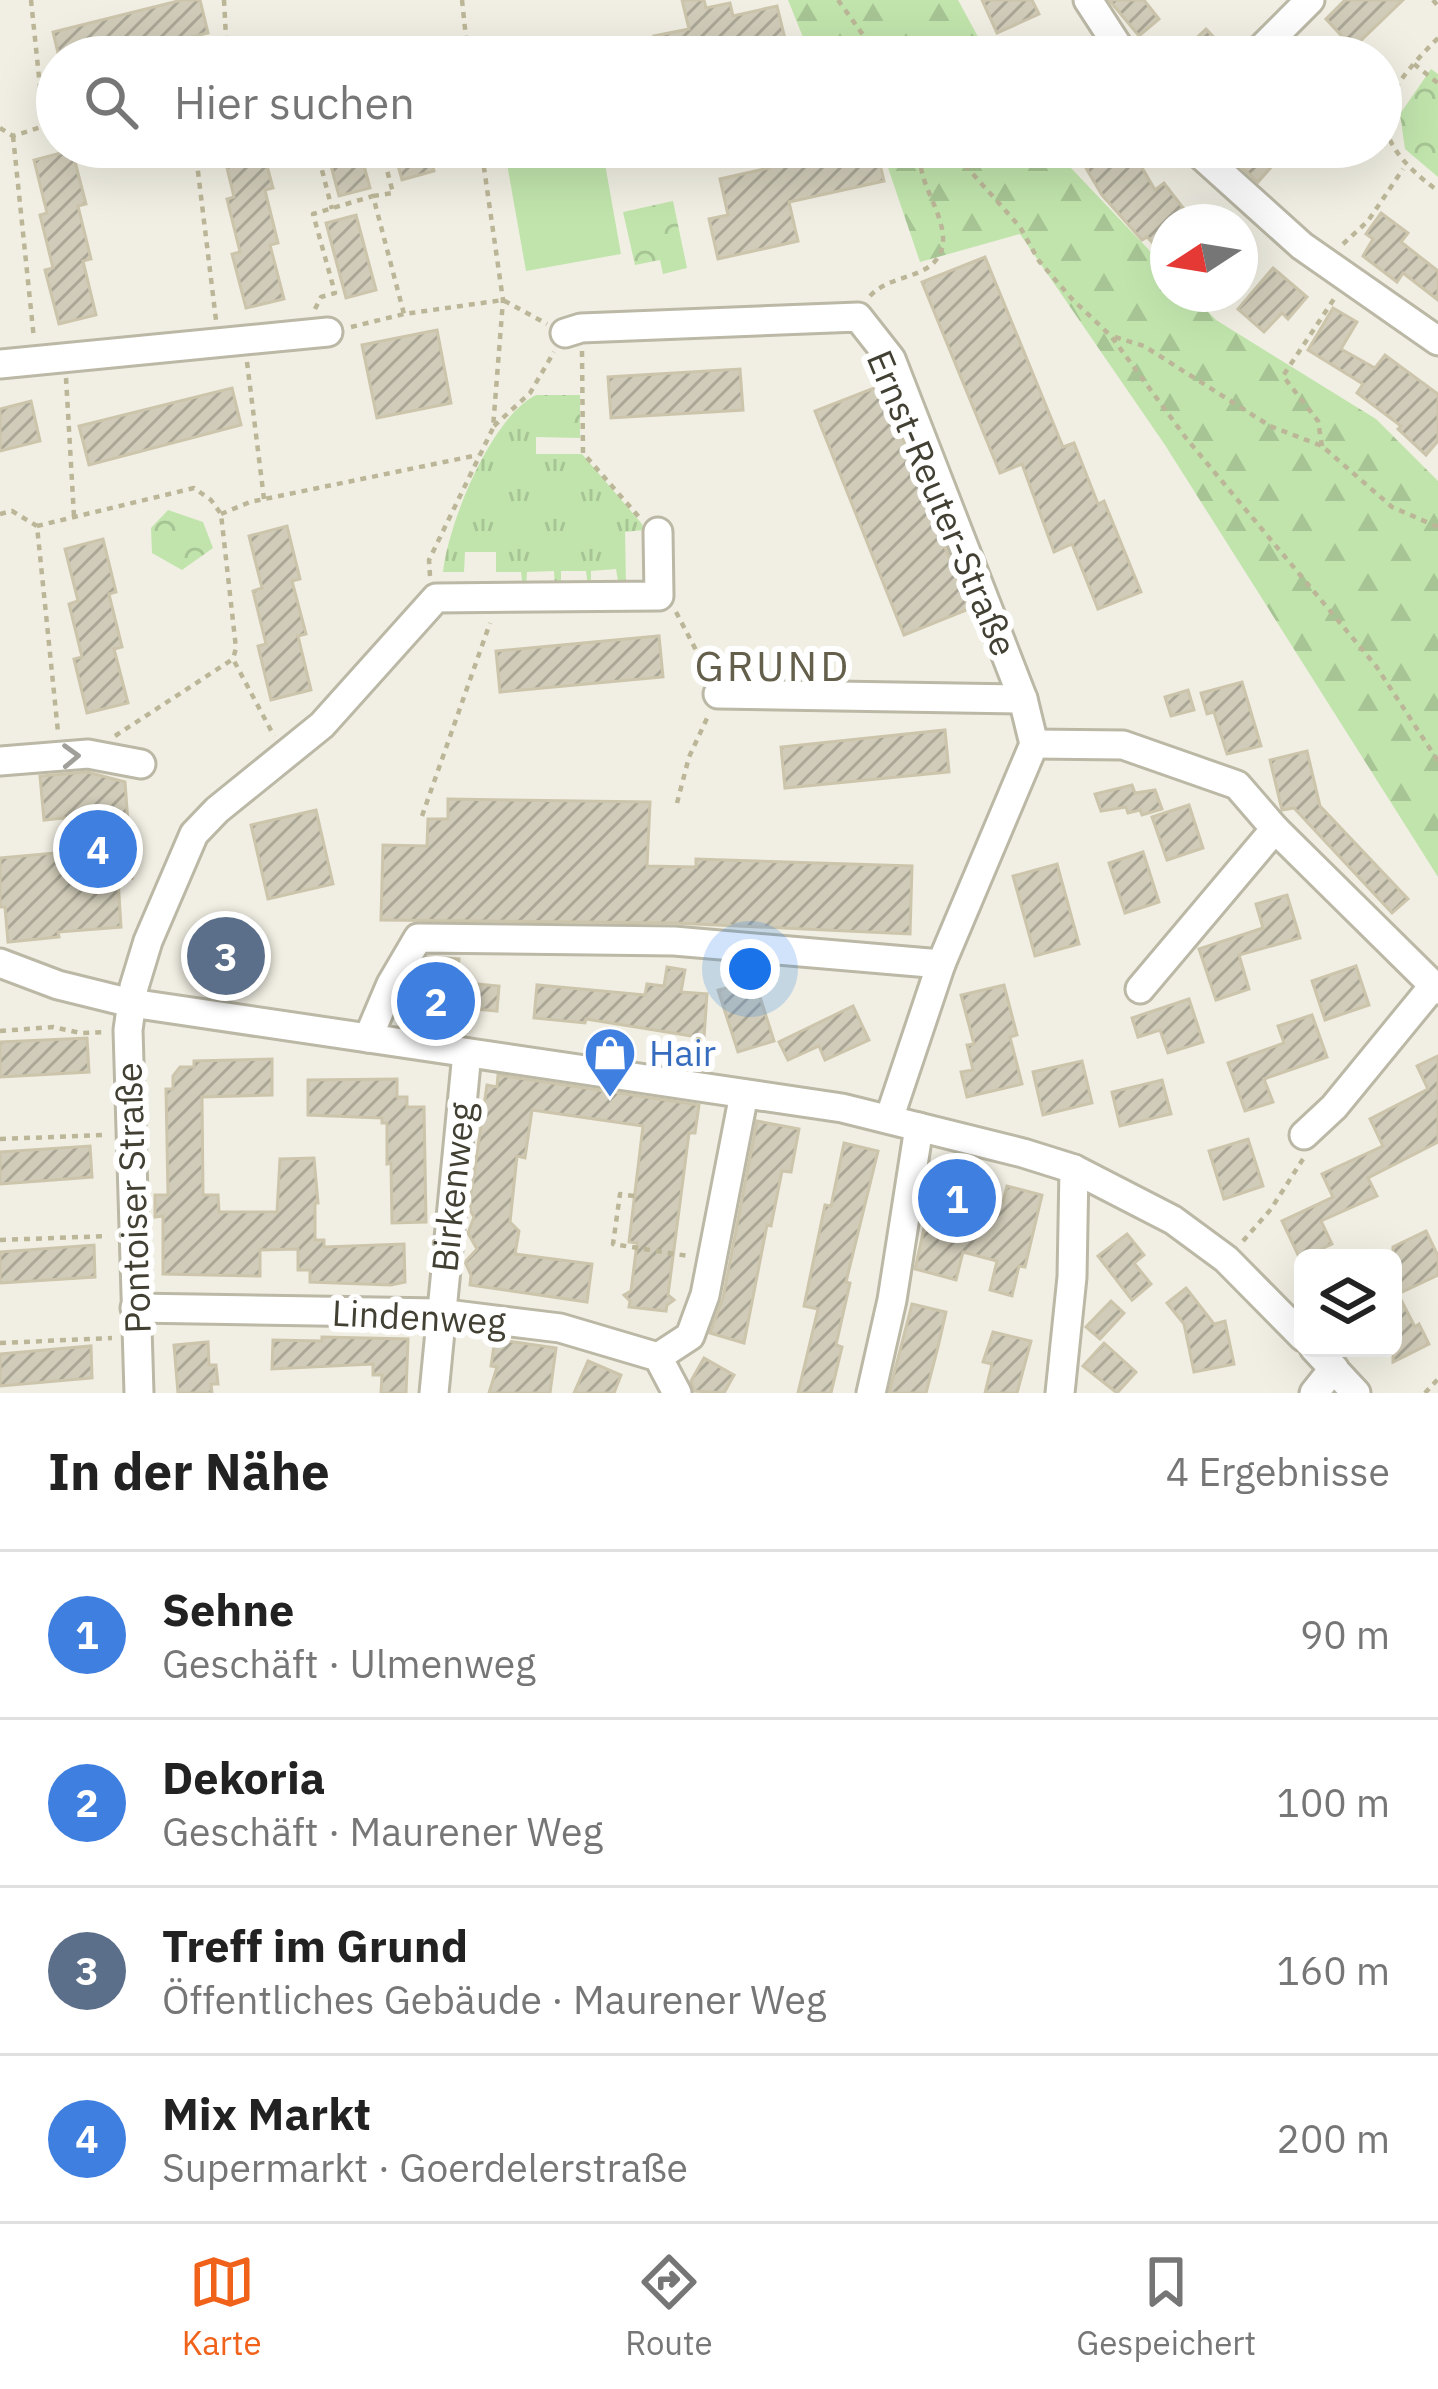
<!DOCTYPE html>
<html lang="de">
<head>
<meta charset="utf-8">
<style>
	body { margin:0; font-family:"IBM Plex Sans",sans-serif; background:#f2f2f2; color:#222 }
	.controls { position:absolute; right:36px; bottom:36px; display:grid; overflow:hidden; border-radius:18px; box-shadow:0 12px 48px #0002 }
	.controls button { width:108px; height:108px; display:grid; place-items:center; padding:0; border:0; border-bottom:3px solid #e0e0e0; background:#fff; color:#222; font:60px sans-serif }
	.compass { position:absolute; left:1150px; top:204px; width:108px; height:108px; border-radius:50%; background:#fff; box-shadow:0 12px 48px #0002; rotate:258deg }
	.you { position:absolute; left:750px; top:969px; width:42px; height:42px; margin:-30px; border:9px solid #fff; border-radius:50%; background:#1a73e8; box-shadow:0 0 0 18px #1a73e833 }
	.badge { display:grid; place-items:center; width:78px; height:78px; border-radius:50%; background:#f0621a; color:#fff; font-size:39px; font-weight:700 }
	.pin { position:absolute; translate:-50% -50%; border:6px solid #fff; box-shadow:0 3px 12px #0006 }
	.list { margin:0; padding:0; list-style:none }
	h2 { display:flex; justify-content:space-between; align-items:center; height:156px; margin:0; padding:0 48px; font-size:51px }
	h2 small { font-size:39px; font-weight:400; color:#767676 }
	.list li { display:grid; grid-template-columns:78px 1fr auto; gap:36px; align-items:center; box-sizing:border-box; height:168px; padding:0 48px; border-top:3px solid #e0e0e0 }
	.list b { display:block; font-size:45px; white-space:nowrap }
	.list p { margin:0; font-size:39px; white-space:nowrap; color:#767676 }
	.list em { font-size:39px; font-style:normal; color:#767676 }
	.icon { flex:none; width:66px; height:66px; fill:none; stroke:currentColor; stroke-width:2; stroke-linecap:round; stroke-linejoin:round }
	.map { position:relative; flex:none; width:1438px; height:1393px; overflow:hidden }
	.search { position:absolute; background:#fff; box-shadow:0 12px 48px #0002; left:36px; right:36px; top:36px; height:132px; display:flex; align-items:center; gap:30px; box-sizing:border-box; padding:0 42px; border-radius:66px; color:#767676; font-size:45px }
	.sheet { height:828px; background:#fff }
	nav { display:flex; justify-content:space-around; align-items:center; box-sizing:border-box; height:168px; border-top:3px solid #e0e0e0; background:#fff; font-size:33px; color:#767676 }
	nav a { display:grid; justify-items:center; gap:6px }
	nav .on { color:#f0621a }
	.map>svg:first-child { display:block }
	.grass { fill:url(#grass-tufts) }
	.forest { fill:url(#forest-firs) }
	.park { fill:url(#park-crowns) }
	.pitch { fill:#c1e4ac }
	.building { fill:url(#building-hatch); stroke:#ccc5ac; stroke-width:3 }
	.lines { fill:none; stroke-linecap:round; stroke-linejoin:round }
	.minor-casing { stroke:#bbb8a6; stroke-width:33 }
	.path { stroke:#bcb698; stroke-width:4.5; stroke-dasharray:6 6; stroke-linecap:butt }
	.minor { stroke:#fff; stroke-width:27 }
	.oneway { stroke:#a09f99 }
	.labels { text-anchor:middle; stroke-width:12; stroke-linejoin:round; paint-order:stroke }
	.street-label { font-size:36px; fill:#423f33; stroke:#fff }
	.shop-label { font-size:36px; fill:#366cbe; stroke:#fff; text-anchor:start }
	.quarter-label { font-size:42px; letter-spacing:3px; fill:#645f4b; stroke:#fff }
</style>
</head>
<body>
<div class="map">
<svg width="1438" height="1393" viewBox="0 0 1438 1393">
	<defs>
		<pattern id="grass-tufts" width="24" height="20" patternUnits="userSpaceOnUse" patternTransform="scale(3)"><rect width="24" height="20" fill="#c1e4ac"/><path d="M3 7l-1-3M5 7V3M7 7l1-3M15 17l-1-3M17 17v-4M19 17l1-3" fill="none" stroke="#a7c594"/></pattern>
		<pattern id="forest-firs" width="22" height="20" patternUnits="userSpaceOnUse" patternTransform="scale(3)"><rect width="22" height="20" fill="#c1e4ac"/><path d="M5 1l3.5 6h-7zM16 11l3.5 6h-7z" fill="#a7c594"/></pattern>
		<pattern id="park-crowns" width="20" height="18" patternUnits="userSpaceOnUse" patternTransform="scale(3)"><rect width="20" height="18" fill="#c1e4ac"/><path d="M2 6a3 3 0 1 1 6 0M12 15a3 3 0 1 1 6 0" fill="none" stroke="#a7c594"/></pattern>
		<pattern id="building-hatch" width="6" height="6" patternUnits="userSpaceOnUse" patternTransform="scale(3)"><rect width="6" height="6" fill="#d1ccb9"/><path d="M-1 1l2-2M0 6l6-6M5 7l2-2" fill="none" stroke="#aba797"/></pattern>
	</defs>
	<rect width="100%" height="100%" fill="#f1efe3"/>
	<path class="grass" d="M536 395V454H582L642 524 644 530 625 532 626 587H619L616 569 591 571V588L588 587 586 571H561V587H555L554 571 527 572 526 589 523 590 521 572H496V552H465L464 572H443C448 524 491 417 536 395Z"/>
	<g class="forest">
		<path d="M788 0H958L989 57H811Z"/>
		<path d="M881 147H1051L1168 270V294H1191L1216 320 1376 419 1438 481V877L1165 445 1020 234 920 262Z"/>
	</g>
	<g class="park">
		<path d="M1431 69 1438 74V177L1405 149 1400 114Z"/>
		<path d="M673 201 687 268 663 274 660 260 635 265 623 212Z"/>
		<path d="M536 395H580V438L536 437Z"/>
		<path d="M168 510 203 522 213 548 182 570 152 553 151 528Z"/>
	</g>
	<path class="pitch" d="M504 147H602L621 254 526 271Z"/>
	<g class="building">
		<path d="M182 0H200L208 33 112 57H59L53 32Z"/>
		<path d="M682 0H704L706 8 730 3 733 16 777 6 789 55 659 57 654 36 689 29Z"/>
		<path d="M982 0H1032L1039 14 997 33Z"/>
		<path d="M1109 0H1144L1159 19 1139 36Z"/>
		<path d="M1345 0H1403L1353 48 1326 19Z"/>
		<path d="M1206 29 1233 57H1177L1192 42Z"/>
		<path d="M222 147H262L273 188 265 190 278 243 270 245 284 299 246 308 232 254 240 252 227 199 234 197Z"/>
		<path d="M326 147H359L370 188 339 196Z"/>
		<path d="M393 147H428L434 171 402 180Z"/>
		<path d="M764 147H785L788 163 834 153 833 147H876L884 181 789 202 798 241 718 259 709 219 728 215 720 179 769 168Z"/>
		<path d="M1120 147H1130L1155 190 1164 183 1194 222H1168V259L1147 237 1142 240 1102 195 1086 168Z"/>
		<path d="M1219 147H1253L1273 165 1258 182Z"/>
		<path d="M72 150 86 204 78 206 91 259 83 261 96 315 59 324 45 270 53 268 40 215 47 213 34 160Z"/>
		<path d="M1381 213 1408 233 1401 242 1438 271V300L1403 273 1397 282 1363 256 1373 239 1366 234Z"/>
		<path d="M356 215 376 290 346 298 326 223Z"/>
		<path d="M985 257 1063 447 1074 443 1098 504 1104 501 1141 592 1098 609 1072 544 1054 552 1022 464 1000 473 922 282Z"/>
		<path d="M1273 268 1307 297 1288 319 1282 313 1264 332 1238 309Z"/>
		<path d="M1333 308 1357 322 1341 349 1375 368 1385 355 1438 394V441L1426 455 1398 429 1401 426 1357 393 1363 384 1308 350Z"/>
		<path d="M437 330 451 403 377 418 362 345Z"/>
		<path d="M740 369 743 410 611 418 608 377Z"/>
		<path d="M882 385 969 609 904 635 815 411Z"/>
		<path d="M232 388 241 425 89 465 79 426Z"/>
		<path d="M31 401 40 441 0 451V409Z"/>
		<path d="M287 526 300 579 292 581 306 634 298 636 311 690 271 700 258 646 266 644 253 591 262 588 249 536Z"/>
		<path d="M103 539 116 592 109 594 122 647 114 649 128 703 87 713 74 659 82 657 69 604 78 601 65 549Z"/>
		<path d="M659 636 663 677 500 692 496 651Z"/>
		<path d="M1242 682 1261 746 1227 754 1214 712 1207 714 1201 693Z"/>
		<path d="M1188 690 1194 710 1171 716 1165 697Z"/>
		<path d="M945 730 949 772 785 788 781 747Z"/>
		<path d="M1307 751 1320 806 1408 899 1392 913 1294 808 1282 810 1270 760Z"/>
		<path d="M87 772 125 782 132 878 118 879 121 927 58 932 59 937 8 942 5 907H0V858L67 852 64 818 44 820 40 776Z"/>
		<path d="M1132 785 1135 793 1155 790 1162 809 1142 815 1140 810 1128 813 1126 807 1101 811 1095 794Z"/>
		<path d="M448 799 650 802 647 866 696 867V859L912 866 910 934 674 923 381 920 383 845 427 846 428 819H448Z"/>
		<path d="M1189 805 1203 848 1167 860 1152 817Z"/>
		<path d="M316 810 333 884 268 899 251 825Z"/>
		<path d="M1143 852 1159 902 1125 913 1109 863Z"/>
		<path d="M1057 864 1079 944 1035 956 1013 876Z"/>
		<path d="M1287 895 1300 938 1239 955 1249 989 1216 1000 1199 949 1263 928 1256 904Z"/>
		<circle cx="226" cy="956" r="28"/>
		<path d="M427 957 459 959 457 982 499 986 497 1011 416 1003 419 972Z"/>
		<path d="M1356 966 1369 1005 1325 1020 1312 981Z"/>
		<path d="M667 967 685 970 681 992 707 994 704 1038 586 1019 585 1023 534 1018 537 985 645 995 647 984 664 986Z"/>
		<path d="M755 981 774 1041 738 1052 718 990Z"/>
		<path d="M1004 985 1017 1035 1010 1037 1022 1084 967 1097 961 1072 973 1070 967 1045 974 1044 961 995Z"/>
		<path d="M1189 999 1203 1042 1168 1053 1160 1030 1138 1037 1132 1018Z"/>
		<path d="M853 1006 869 1040 825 1060 819 1046 788 1060 779 1042Z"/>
		<path d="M1312 1015 1327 1057 1264 1079 1273 1102 1245 1111 1228 1063 1284 1043 1278 1026Z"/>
		<path d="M87 1038 89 1072 0 1077V1042Z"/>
		<path d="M1438 1056V1142L1368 1178 1377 1196 1321 1221 1332 1244 1300 1259 1282 1221 1333 1197 1322 1174 1383 1146 1370 1119 1428 1089 1417 1066Z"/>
		<path d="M272 1059V1095L202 1097 203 1195H218L219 1212H277L280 1159 314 1158 318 1203H315V1240H324V1247L404 1244 405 1282 391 1285 310 1282V1270H298V1249L260 1250V1276L163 1274V1216L155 1217V1195H168L166 1089H173V1076L180 1067H194V1061Z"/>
		<path d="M1082 1061 1092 1103 1043 1115 1033 1072Z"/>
		<path d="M498 1075 699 1105 695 1133H689L674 1249 668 1295 674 1300 667 1305 666 1311 629 1307 630 1301 624 1295 631 1291 637 1243 629 1242 643 1126 532 1110 525 1158 517 1156 510 1222 519 1231 515 1254 592 1264 587 1302 470 1285 471 1275 465 1262 477 1249 468 1233 474 1217 470 1210 471 1194 487 1085 497 1087Z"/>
		<path d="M397 1079V1097H407V1107H424L426 1222 392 1223 391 1163 387 1164V1123H382V1118L308 1115V1080Z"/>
		<path d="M1162 1080 1171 1114 1120 1126 1112 1092Z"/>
		<path d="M757 1121 799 1129 791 1172 782 1171 771 1226 767 1225 744 1343 710 1333 723 1298Z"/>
		<path d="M1248 1139 1263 1186 1224 1199 1209 1151Z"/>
		<path d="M844 1143 878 1151 846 1282 850 1283 836 1345 842 1347 831 1393H798L818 1309 804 1306 825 1205 831 1206Z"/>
		<path d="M90 1146 92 1177 0 1184V1152Z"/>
		<path d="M934 1183 1003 1202 1007 1186 1042 1195 1025 1267 1019 1266 1012 1296 990 1290 997 1261 963 1252 956 1280 915 1269Z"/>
		<path d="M1426 1231 1438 1256V1275L1398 1294 1415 1327 1419 1324 1429 1344 1393 1362V1247Z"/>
		<path d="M1127 1234 1144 1255 1134 1263 1151 1284 1132 1300 1098 1256Z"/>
		<path d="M94 1245 95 1277 0 1283V1252Z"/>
		<path d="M1186 1288 1214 1324 1225 1321 1234 1364 1194 1372 1184 1324 1167 1303Z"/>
		<path d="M1111 1301 1124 1313 1100 1339 1086 1327Z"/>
		<path d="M912 1304 946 1312 938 1347 926 1393H889Z"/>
		<path d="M993 1332 1031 1341 1017 1393H985L992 1364 983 1362Z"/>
		<path d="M322 1337 408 1339 406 1393H381L382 1375H373V1364L272 1369 273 1340 322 1341Z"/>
		<path d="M495 1339 556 1348 550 1393H489L497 1367 491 1366Z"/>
		<path d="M208 1342 209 1365H216L218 1384H211L212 1393H178L174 1345Z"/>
		<path d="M1104 1343 1136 1372 1117 1393 1083 1366Z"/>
		<path d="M91 1346 92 1378 0 1386V1354Z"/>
		<path d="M704 1358 734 1375 724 1393 694 1391 691 1381Z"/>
		<path d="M588 1361 621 1375 614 1393H574Z"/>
	</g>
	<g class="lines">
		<g class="minor-casing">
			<g id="minor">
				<path d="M1088 0 1125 57"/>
				<path d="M1253 57 1310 0"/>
				<path d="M1192 147 1302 246 1438 341"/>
				<path d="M565 333 581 328 858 317 891 359 1023 699 1034 744 941 964 889 1119"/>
				<path d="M0 364 328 332"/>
				<path d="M718 694 1023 699"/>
				<path d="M1034 744 1123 745 1237 785 1275 829 1438 990"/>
				<path d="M0 761 88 754 141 764"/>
				<path d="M0 963 58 985 131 1003 842 1108 1023 1153 1074 1169 1173 1220 1226 1259 1303 1337"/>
				<path d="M1140 989 1275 829"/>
				<path d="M368 1038 391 984 418 938 674 941 941 964"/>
				<path d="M1304 1135 1334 1107 1434 985"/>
				<path d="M135 1308 439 1313 560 1328 658 1357 677 1393"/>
				<path d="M1314 1348 1356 1393"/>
				<path d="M658 1357 690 1336 705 1295 744 1094"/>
				<path d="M139 1393 128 1030 134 987 148 941 194 834 217 810 322 725 436 598 659 596 658 532"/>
				<path d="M434 1393 467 1053"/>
				<path d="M871 1393 892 1300 919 1127"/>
				<path d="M1060 1393 1072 1277 1074 1169"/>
				<path d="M1314 1393 1334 1368"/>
			</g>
		</g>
		<g class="path">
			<path d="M31 0 44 125"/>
			<path d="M224 0 227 57"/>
			<path d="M462 0 468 57"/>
			<path d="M838 0 879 57"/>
			<path d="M1433 0 1438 6"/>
			<path d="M1438 38C1376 100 1361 134 1438 191"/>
			<path d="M1414 64 1438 83"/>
			<path d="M0 128 13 136 57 122"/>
			<path d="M13 136 34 339"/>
			<path d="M195 147 216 320"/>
			<path d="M316 147 332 209"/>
			<path d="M949 147 1020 227 1039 261 1072 299 1111 336 1186 438 1376 666 1438 761"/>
			<path d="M373 196 393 193 381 147"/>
			<path d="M1343 244 1368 221 1403 169"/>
			<path d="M870 296C887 278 912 279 930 266 960 242 930 203 923 176 920 167 920 156 918 147"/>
			<path d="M315 309 321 297 335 293 313 214 373 196 404 314"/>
			<path d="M351 327 404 314 503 300 547 324"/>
			<path d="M1115 337 1144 346 1270 426 1322 446 1392 507 1438 527"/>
			<path d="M582 351 583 453 639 517"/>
			<path d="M247 362 264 499"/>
			<path d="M66 378 74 516"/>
			<path d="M494 426 530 393 554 352"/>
			<path d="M1322 446 1318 421 1283 376 1334 299"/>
			<path d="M0 514 12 511 37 526 58 732"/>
			<path d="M221 514 250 502 478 455"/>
			<path d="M37 526 194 488 211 500 221 514 236 648 233 659"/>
			<path d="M430 576 429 560 493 428 503 300 481 147"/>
			<path d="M676 612 707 671"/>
			<path d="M115 736 233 659 274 736"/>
			<path d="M677 803 689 757 709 714"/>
			<path d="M422 816 490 623"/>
			<path d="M0 1031 53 1027 81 1033 107 1032"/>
			<path d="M0 1139 105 1135"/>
			<path d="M634 1196 620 1194 613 1244 688 1256"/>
			<path d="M0 1240 108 1236"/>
			<path d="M1243 1241 1271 1209 1303 1159"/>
			<path d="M0 1343 112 1338"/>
			<path d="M1425 1393 1438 1379"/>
		</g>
		<use href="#minor" class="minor"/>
	</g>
	<defs><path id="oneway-chevron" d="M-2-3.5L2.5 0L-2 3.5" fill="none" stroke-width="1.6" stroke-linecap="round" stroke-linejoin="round" transform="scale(3)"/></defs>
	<use class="oneway" href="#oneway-chevron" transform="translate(71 756) rotate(-2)"/>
	<defs>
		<g id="shop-pin" transform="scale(2.7)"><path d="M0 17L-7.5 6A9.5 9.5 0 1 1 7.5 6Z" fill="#3f7fe0" stroke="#fff"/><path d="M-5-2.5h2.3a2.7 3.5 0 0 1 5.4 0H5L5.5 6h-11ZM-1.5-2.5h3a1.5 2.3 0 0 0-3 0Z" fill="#fff"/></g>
	</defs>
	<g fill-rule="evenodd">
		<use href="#shop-pin" x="610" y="1053"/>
	</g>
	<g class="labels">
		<g class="street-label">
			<text transform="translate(942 503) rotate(67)" y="13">Ernst-Reuter-Straße</text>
			<text transform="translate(453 1187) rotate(-84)" y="13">Birkenweg</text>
			<text transform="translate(133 1198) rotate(-92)" y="13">Pontoiser Straße</text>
			<text transform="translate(419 1317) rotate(3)" y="13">Lindenweg</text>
		</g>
		<g class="shop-label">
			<text x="649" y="1066">Hair</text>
		</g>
		<g class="quarter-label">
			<text x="773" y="681">GRUND</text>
		</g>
	</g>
</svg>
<div class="controls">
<button><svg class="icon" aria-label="layers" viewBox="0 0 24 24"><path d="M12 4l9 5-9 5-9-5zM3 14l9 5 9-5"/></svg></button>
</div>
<svg class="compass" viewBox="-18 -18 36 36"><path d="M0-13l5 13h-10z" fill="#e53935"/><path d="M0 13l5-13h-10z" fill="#767676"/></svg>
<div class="you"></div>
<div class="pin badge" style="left:957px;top:1198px;background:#3f7fe0">1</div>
<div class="pin badge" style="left:436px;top:1001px;background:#3f7fe0">2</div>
<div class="pin badge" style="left:226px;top:956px;background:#5c6f8a">3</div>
<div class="pin badge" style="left:98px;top:849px;background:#3f7fe0">4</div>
<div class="search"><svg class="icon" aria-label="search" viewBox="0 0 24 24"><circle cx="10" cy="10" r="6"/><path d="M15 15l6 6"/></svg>Hier suchen</div>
</div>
<section class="sheet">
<h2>In der Nähe<small>4 Ergebnisse</small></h2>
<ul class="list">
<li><span class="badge" style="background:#3f7fe0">1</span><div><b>Sehne</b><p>Geschäft · Ulmenweg</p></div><em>90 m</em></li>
<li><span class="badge" style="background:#3f7fe0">2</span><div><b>Dekoria</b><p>Geschäft · Maurener Weg</p></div><em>100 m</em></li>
<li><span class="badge" style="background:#5c6f8a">3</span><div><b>Treff im Grund</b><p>Öffentliches Gebäude · Maurener Weg</p></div><em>160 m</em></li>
<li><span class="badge" style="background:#3f7fe0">4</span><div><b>Mix Markt</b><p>Supermarkt · Goerdelerstraße</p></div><em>200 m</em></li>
</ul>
</section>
<nav>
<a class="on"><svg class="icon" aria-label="map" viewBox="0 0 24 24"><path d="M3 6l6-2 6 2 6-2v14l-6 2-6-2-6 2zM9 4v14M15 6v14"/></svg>Karte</a>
<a><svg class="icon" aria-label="directions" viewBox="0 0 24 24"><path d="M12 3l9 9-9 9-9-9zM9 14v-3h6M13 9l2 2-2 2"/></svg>Route</a>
<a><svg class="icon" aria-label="saved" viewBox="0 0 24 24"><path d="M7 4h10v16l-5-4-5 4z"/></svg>Gespeichert</a>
</nav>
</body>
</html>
